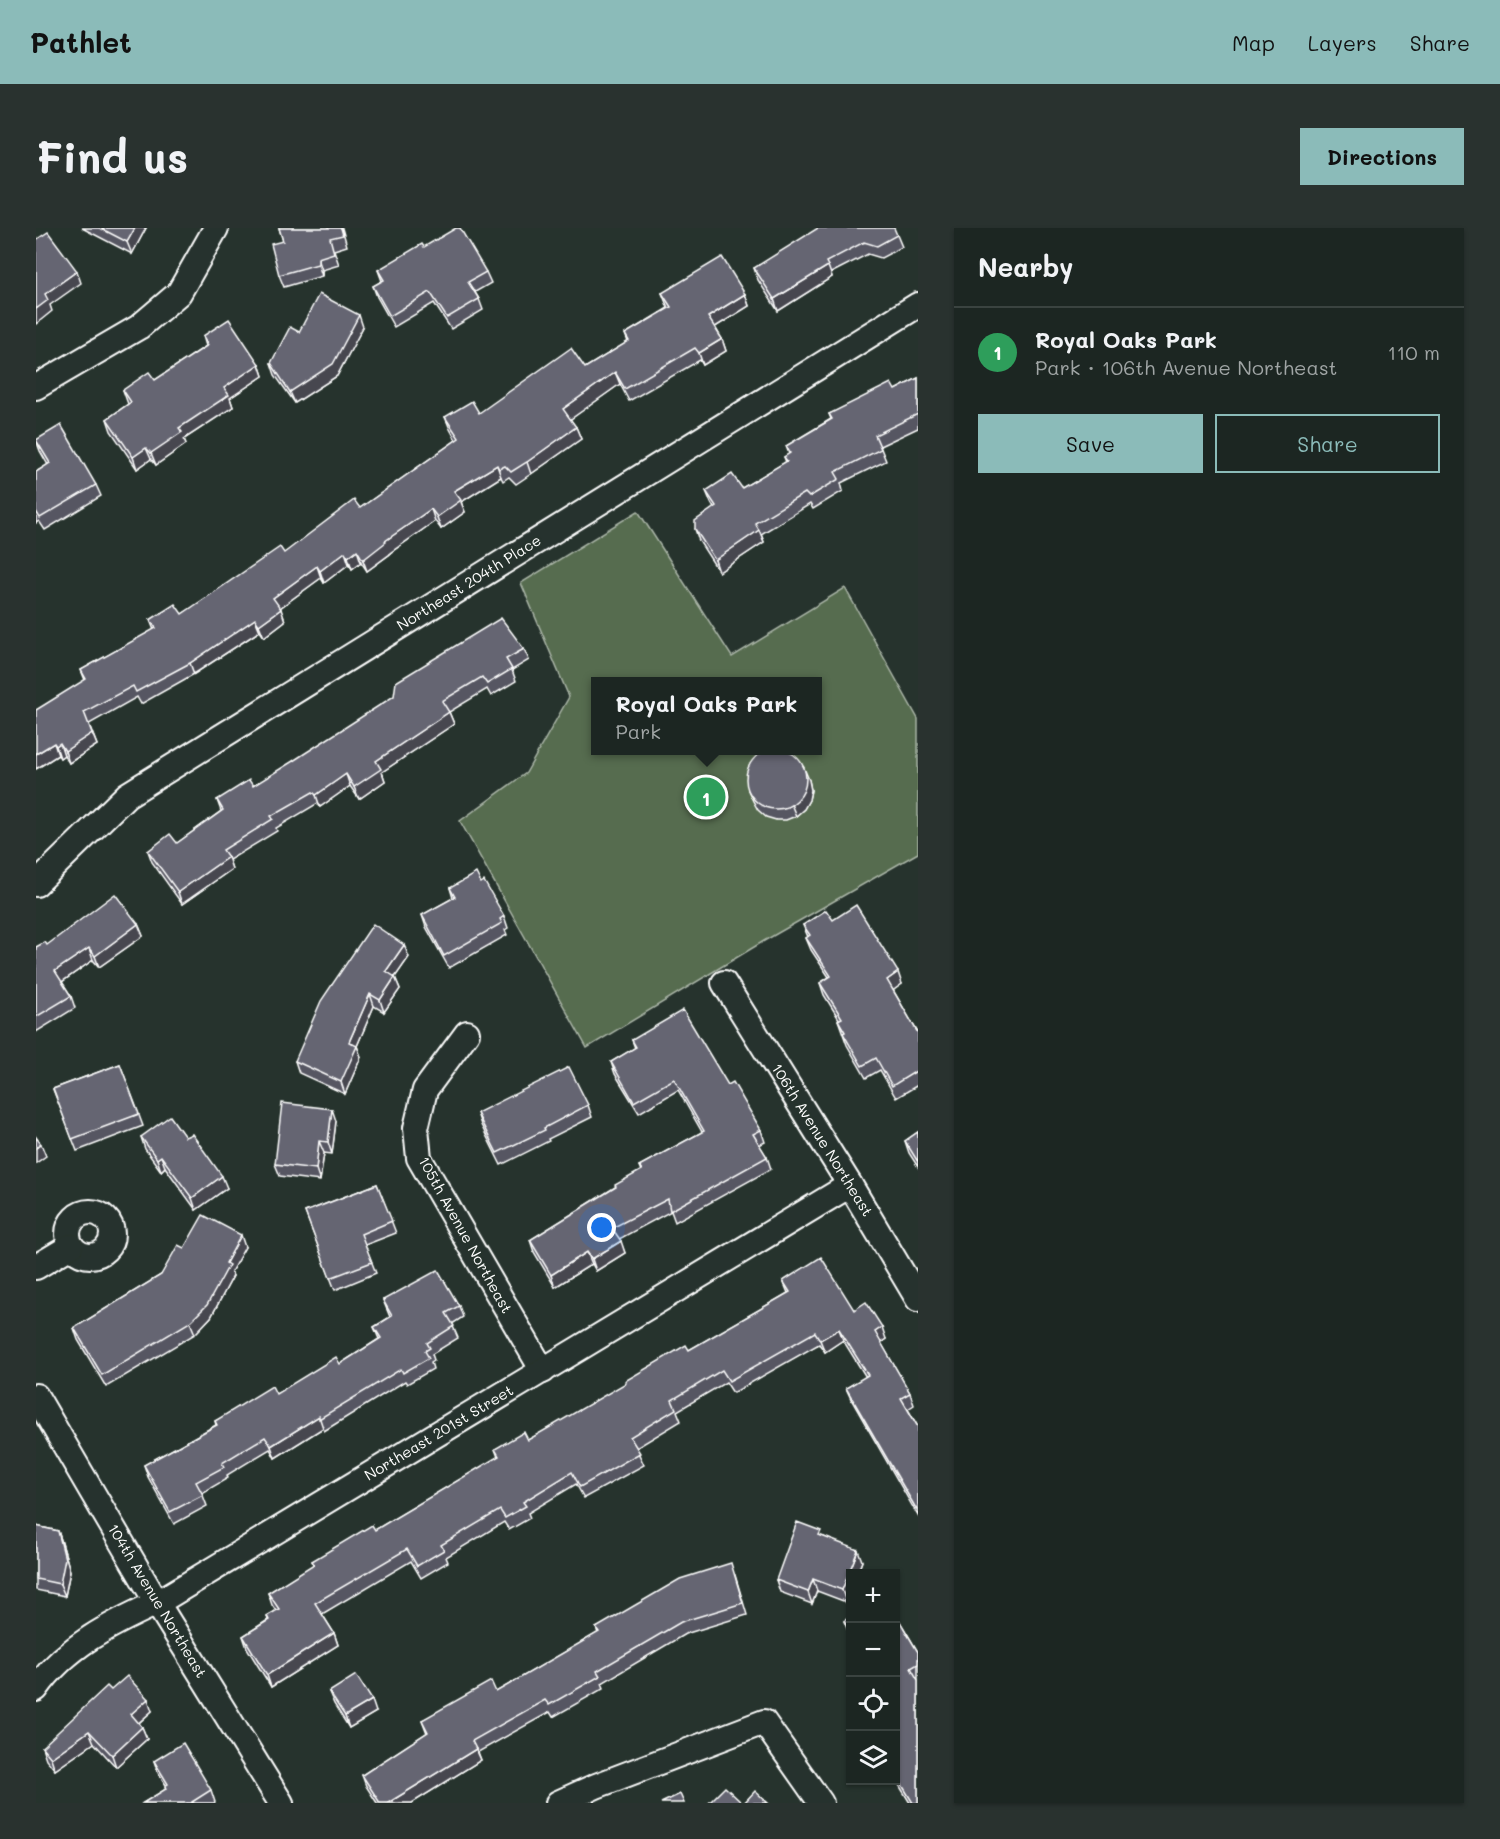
<!DOCTYPE html>
<html lang="en">
<head>
<meta charset="utf-8">
<style>
	body { margin:0; font-family:Mali,sans-serif; background:#29322f; color:#f1f3f6 }
	.controls { position:absolute; right:18px; bottom:18px; display:grid; overflow:hidden; border-radius:0px; box-shadow:0 2px 4px #0004 }
	.controls button { width:54px; height:54px; display:grid; place-items:center; padding:0; border:0; border-bottom:2px solid #3a4340; background:#1c2622; color:#f1f3f6; font:30px sans-serif }
	.you { position:absolute; left:566px; top:1000px; width:21px; height:21px; margin:-15px; border:4px solid #fff; border-radius:50%; background:#1a73e8; box-shadow:0 0 0 9px #1a73e833 }
	.badge { display:grid; place-items:center; width:39px; height:39px; border-radius:50%; background:#8bbbb9; color:#fff; font-size:20px; font-weight:700 }
	.pin { position:absolute; translate:-50% -50%; border:3px solid #fff; box-shadow:0 2px 6px #0006 }
	.popup { position:absolute; left:555px; top:449px; width:231px; height:78px; box-sizing:border-box; display:grid; place-content:center; border-radius:0px; background:#1c2622; filter:drop-shadow(0 2px 4px #0005); font-size:20px; white-space:nowrap; color:#a0a5a5 }
	.popup b { font-size:22px; color:#f1f3f6 }
	.popup::after { content:''; position:absolute; left:50%; top:100%; margin-left:-12px; border:12px solid transparent; border-top-color:#1c2622 }
	.list { margin:0; padding:0; list-style:none }
	h2 { display:flex; justify-content:space-between; align-items:center; height:78px; margin:0; padding:0 24px; font-size:26px }
	h2 small { font-size:20px; font-weight:400; color:#a0a5a5 }
	.list li { display:grid; grid-template-columns:39px 1fr auto; gap:18px; align-items:center; box-sizing:border-box; height:90px; padding:0 24px; border-top:2px solid #3a4340 }
	.list b { display:block; font-size:22px; white-space:nowrap }
	.list p { margin:0; font-size:20px; white-space:nowrap; color:#a0a5a5 }
	.list em { font-size:20px; font-style:normal; color:#a0a5a5 }
	.actions { display:flex; gap:12px; padding:18px 24px }
	.actions a { flex:1; padding:14px 0; border:2px solid #8bbbb9; border-radius:0px; text-align:center; font-size:21px; color:#8bbbb9 }
	.actions .main { background:#8bbbb9; color:#111 }
	.icon { flex:none; width:33px; height:33px; fill:none; stroke:currentColor; stroke-width:2; stroke-linecap:round; stroke-linejoin:round }
	.map { position:relative; flex:none; width:882px; height:1575px; overflow:hidden; border-radius:0px }
	header { display:flex; align-items:center; gap:36px; box-sizing:border-box; height:84px; padding:0 30px; background:#8bbbb9; color:#111 }
	header strong { font-size:28px }
	nav { display:flex; gap:33px; margin-inline-start:auto; font-size:21px }
	.intro { display:flex; align-items:center; justify-content:space-between; box-sizing:border-box; height:144px; padding:0 36px }
	h1 { margin:0; font-size:42px }
	.button { padding:15px 27px; border-radius:0px; background:#8bbbb9; color:#111; font-size:21px; font-weight:700 }
	main { display:flex; gap:36px; padding:0 36px }
	aside { flex:1; background:#1c2622; border-radius:0px; box-shadow:0 2px 4px #0004 }
	.map>svg:first-child { display:block }
	.green { fill:#576c50; stroke:#abb6a8; stroke-width:1.5; fill-rule:evenodd }
	.lines { fill:none; stroke-linecap:round; stroke-linejoin:round }
	.minor-casing { stroke:#fff; stroke-width:28 }
	.minor { stroke:#26332d; stroke-width:24 }
	.wall { fill:#575762; stroke:#fff; stroke-width:1.5 }
	.shaded-wall { fill:#474750; stroke:#fff; stroke-width:1.5 }
	.building { fill:#656572; stroke:#fff; stroke-width:1.5 }
	.labels { text-anchor:middle; stroke-width:4.5; stroke-linejoin:round; paint-order:stroke }
	.street-label { font-size:15px; fill:#fff; stroke:#26332d }
</style>
</head>
<body>
<header>
<strong>Pathlet</strong>
<nav><a>Map</a><a>Layers</a><a>Share</a></nav>
</header>
<div class="intro"><h1>Find us</h1><a class="button">Directions</a></div>
<main>
<div class="map">
<svg width="882" height="1575" viewBox="0 0 882 1575">
	<rect width="100%" height="100%" fill="#26332d"/>
	<filter id="ink" filterUnits="userSpaceOnUse"><feTurbulence type="fractalNoise" baseFrequency=".0167" numOctaves="2"/><feDisplacementMap in="SourceGraphic" scale="12" xChannelSelector="R" yChannelSelector="G"/><feConvolveMatrix kernelMatrix="1 2 1 2 8 2 1 2 1" color-interpolation-filters="sRGB"/></filter>
	<g filter="url(#ink)">
		<path class="green" d="M602 283 696 429 809 360 882 491V625L728 713 551 820 424 593 490 545 533 469 485 355ZM559 454H781V522H559Z"/>
		<g class="lines">
			<g class="minor-casing">
				<g id="minor">
					<path d="M0 159 103 99 143 65 180 0"/>
					<path d="M0 656 91 567 882 77"/>
					<path d="M688 755 814 957 882 1071"/>
					<path d="M431 805 389 862 380 900 383 930 507 1143"/>
					<circle cx="54" cy="1006" r="22"/>
					<path d="M0 1039 35 1018"/>
					<path d="M0 1168 121 1375 245 1575"/>
					<path d="M0 1461C30 1418 75 1396 121 1375L814 957"/>
					<path d="M522 1575 560 1558 728 1494 785 1575"/>
				</g>
			</g>
			<use href="#minor" class="minor"/>
		</g>
		<g class="wall">
			<path d="M46 0H110L96 26Z"/>
			<path d="M243 0H306L311 18 298 22 303 37 286 42V48L248 59 243 47 247 13Z"/>
			<path d="M861 7 866 19 845 30 832 26 795 45 796 49 742 83 722 52 718 40Z"/>
			<path d="M388 19 450 44 455 55 439 64 443 71 447 82 415 101 398 75 358 99 341 69 337 58 346 53 342 42Z"/>
			<path d="M626 65 709 66 713 78 679 99 686 111 690 123 667 137 664 132 593 173 584 156 534 191 540 199 545 211 495 246 480 256 473 249 467 253 465 249 425 274 429 284 405 301 399 293 354 325V326L331 343 325 334 316 341 313 336 288 355 285 350 244 380 249 393 228 409 224 403 158 446 105 476 101 469 53 496 61 517 33 535 28 527 24 530 22 527 0 541 49 452 45 442 118 402 114 392 146 386 324 280 420 212 414 201 409 189 443 185 549 140 592 114 589 106 632 80Z"/>
			<path d="M327 99 301 148 259 175 239 147 235 135 263 104Z"/>
			<path d="M167 108 223 136 227 148 194 170 197 179 148 211 150 216 120 237 115 231 101 241 75 203 71 191 92 176 87 162 119 152 170 118Z"/>
			<path d="M882 150V200L844 218 850 233 805 255 807 263 777 281 774 276 725 306 728 314 683 344 663 313 659 301 678 280 675 275 670 263 706 260 750 234 748 229 753 226 750 218 795 191 793 186 859 162Z"/>
			<path d="M0 212 60 257 65 268 9 302 3 293 0 295V244L12 237 4 223Z"/>
			<path d="M488 421 493 432 476 442 480 453 455 468 451 461 413 484 418 496 346 544 349 553 323 571 314 558 284 579 282 575 240 600 241 603 193 632 196 641 146 676 116 634 112 623 141 615 185 583 181 572 217 558Z"/>
			<path d="M773 552 775 562 773 572 768 581 760 588 750 592H740L730 589 722 582 717 573 712 562Z"/>
			<path d="M414 660 468 688 472 700 469 702 471 707 413 740 390 699 386 687 417 670Z"/>
			<path d="M797 692 866 756 857 762 882 805V857L860 870 844 842 830 850 811 817 802 792 803 791 788 767 784 755 793 749 775 722 770 710 772 709 767 697Z"/>
			<path d="M102 696 107 708 63 739 57 732 26 754 35 768 39 780 0 804V719L11 717Z"/>
			<path d="M373 729 359 749 364 761 348 784 338 778 321 818 325 829 309 866 263 845 259 833Z"/>
			<path d="M596 812 692 857 725 902 729 914 723 917 731 929 735 941 639 994 635 983 583 1011 589 1025 560 1043 556 1036 519 1059 498 1024 494 1012 605 943 603 938 666 904 642 862 603 885 579 846 575 834 599 820Z"/>
			<path d="M84 836 107 898 41 923 17 861Z"/>
			<path d="M552 877 556 889 512 911 513 913 465 937 445 897 441 885Z"/>
			<path d="M300 893 296 926 288 925 284 953 244 948 239 936Z"/>
			<path d="M882 904V939L873 925 869 913Z"/>
			<path d="M105 909H149L191 960 160 982 129 939 125 943 109 921Z"/>
			<path d="M341 956 360 1005 329 1017 340 1045 299 1062 269 984Z"/>
			<path d="M209 1019 195 1044 197 1048 175 1089 159 1106 70 1159 42 1112 38 1100 125 1047 148 1020Z"/>
			<path d="M747 1053 818 1082 850 1111 845 1115 874 1165 878 1177 872 1181 882 1199V1288L815 1171 810 1160 830 1149 807 1112 789 1124 783 1116 697 1165 690 1154 641 1183 645 1193 600 1220 608 1237 548 1270 540 1256 492 1285 494 1290 473 1302 468 1294 410 1329 412 1334 385 1350 375 1333 286 1386 298 1405 302 1417 235 1459 211 1420 207 1408 232 1392 231 1388 240 1383 236 1377 232 1365 278 1337 276 1333 339 1302 462 1229 459 1221 492 1212 653 1122 752 1065Z"/>
			<path d="M347 1072 423 1078 427 1089 416 1096 422 1110 396 1126 398 1132 395 1134 397 1141 371 1156 369 1153 288 1203 287 1200 239 1230 234 1221 191 1247 192 1250 166 1265 171 1278 138 1296 112 1249 108 1237 180 1197 179 1193 240 1166 304 1136 343 1111 338 1099 354 1089Z"/>
			<path d="M0 1298 22 1303 26 1315 34 1343 29 1368 0 1362Z"/>
			<path d="M788 1309 826 1333 821 1346H814V1363L810 1374 781 1363 776 1376 744 1364 740 1352Z"/>
			<path d="M699 1347 711 1387 649 1406 566 1455 568 1460 517 1489 514 1484 442 1524 445 1532 376 1575H341L330 1558 326 1547 391 1505 386 1492 460 1464 562 1405 560 1400Z"/>
			<path d="M860 1387 882 1424V1575H874L860 1552Z"/>
			<path d="M814 1389V1408L808 1393Z"/>
			<path d="M75 1462 116 1483 103 1495 106 1499 111 1511 80 1539 58 1515 19 1542 10 1531 6 1519Z"/>
			<path d="M293 1464 340 1484 313 1500 298 1476Z"/>
			<path d="M118 1533 175 1562 179 1574 178 1575H107L130 1561 129 1558 130 1557 122 1545Z"/>
		</g>
		<g class="shaded-wall">
			<path d="M99 0H110L96 26 91 14Z"/>
			<path d="M282 30 286 42V48L282 36Z"/>
			<path d="M792 38 796 49 742 83 738 71Z"/>
			<path d="M41 43 45 55 14 77 16 83 0 96V81L9 66Z"/>
			<path d="M709 66 713 78 676 101 672 89Z"/>
			<path d="M323 87 327 99 301 148 259 175 254 164Z"/>
			<path d="M686 111 690 123 667 137 663 125Z"/>
			<path d="M223 136 227 148 194 170 197 179 148 211 150 216 120 237 115 225 188 160Z"/>
			<path d="M579 144 584 156 532 193 527 181Z"/>
			<path d="M540 199 545 211 495 246 491 234Z"/>
			<path d="M110 220 115 231 101 241 97 229Z"/>
			<path d="M461 237 465 249 425 274 429 284 405 301 401 289 418 263Z"/>
			<path d="M395 281 399 293 354 325V326L331 343 327 332 349 313Z"/>
			<path d="M723 302 728 314 683 344 679 332Z"/>
			<path d="M321 322 325 334 316 341 312 329Z"/>
			<path d="M309 324 313 336 288 355 284 343Z"/>
			<path d="M281 338 285 350 241 382 237 370Z"/>
			<path d="M245 381 249 393 228 409 223 397Z"/>
			<path d="M219 391 224 403 158 446 154 435Z"/>
			<path d="M413 484 418 496 346 544 349 553 323 571 318 559 340 533Z"/>
			<path d="M56 505 61 517 33 535 29 523Z"/>
			<path d="M18 515 22 527 0 541V526Z"/>
			<path d="M24 515 28 527 24 530 20 518Z"/>
			<path d="M768 540 773 552 775 562 773 572 768 581 760 588 755 576Z"/>
			<path d="M310 546 314 558 284 579 280 567Z"/>
			<path d="M192 629 196 641 146 676 142 664Z"/>
			<path d="M102 696 107 708 63 739 59 728Z"/>
			<path d="M368 717 373 729 355 755 350 743Z"/>
			<path d="M53 720 57 732 24 755 19 743Z"/>
			<path d="M862 744 866 756 855 764 851 752Z"/>
			<path d="M359 749 364 761 348 784 344 772Z"/>
			<path d="M334 766 338 778 321 818 325 829 309 866 305 854 313 814Z"/>
			<path d="M296 881 300 893 296 926 292 914Z"/>
			<path d="M283 913 288 925 284 953 280 941Z"/>
			<path d="M5 916 10 928 0 935V920Z"/>
			<path d="M125 928 129 939 125 943 121 931Z"/>
			<path d="M186 948 191 960 160 982 156 970Z"/>
			<path d="M205 1007 209 1019 195 1044 197 1048 175 1089 159 1106 154 1094 190 1035Z"/>
			<path d="M585 1013 589 1025 560 1043 556 1031Z"/>
			<path d="M551 1024 556 1036 519 1059 515 1047Z"/>
			<path d="M846 1099 850 1111 843 1116 839 1104Z"/>
			<path d="M803 1101 807 1112 789 1124 784 1112Z"/>
			<path d="M283 1188 287 1200 239 1230 235 1218Z"/>
			<path d="M22 1303 26 1315 34 1343 29 1368 24 1356Z"/>
			<path d="M822 1322 826 1333 821 1346H814V1363L810 1374 806 1362Z"/>
			<path d="M777 1351 781 1363 776 1376 772 1364Z"/>
			<path d="M298 1405 302 1417 235 1459 231 1447Z"/>
			<path d="M112 1471 116 1483 99 1498 95 1486Z"/>
			<path d="M336 1472 340 1484 313 1500 309 1488Z"/>
			<path d="M106 1499 111 1511 80 1539 76 1527Z"/>
			<path d="M53 1503 58 1515 19 1542 15 1530Z"/>
			<path d="M440 1521 445 1532 376 1575H352Z"/>
		</g>
		<g class="building">
			<path d="M64 0H99L91 14Z"/>
			<path d="M243 0H305L307 7 294 10 298 25 282 30V36L243 47 235 16 247 13Z"/>
			<path d="M420 0H424L450 44 432 54 443 71 411 90 394 64 354 88 337 58 348 52 342 42 386 16 388 19Z"/>
			<path d="M782 0H858L861 7 841 18 828 14 790 34 792 38 738 71 718 40Z"/>
			<path d="M12 4 41 43 9 66 12 72 0 81V12Z"/>
			<path d="M686 29 709 66 672 89 686 111 663 125 659 120 589 161 579 144 527 181 540 199 491 234 475 244 469 238 463 241 461 237 418 263 425 272 401 289 395 281 349 313 350 314 327 332 321 322 312 329 309 324 284 343 281 338 237 370 245 381 223 397 219 391 154 435 100 464 97 458 48 484 56 505 29 523 24 515 20 518 18 515 0 526V482L50 451 45 442 120 400 114 392 139 376 146 386 244 319 248 325 318 272 324 280 423 210 409 189 436 173 443 185 535 120 549 140 593 113 589 106 635 79 626 65Z"/>
			<path d="M283 66 323 87 297 136 254 164 235 135 254 99 263 104Z"/>
			<path d="M193 91 223 136 188 160 193 167 143 200 146 204 115 225 110 220 97 229 71 191 95 174 87 162 113 144 119 152 172 117 167 108Z"/>
			<path d="M882 150V186L839 207 845 221 799 244 803 251 773 269 769 265 719 295 723 302 679 332 659 301V293L680 278 670 263 696 246 706 260 751 233 748 229 754 225 750 218 796 191 793 186 855 155 859 162Z"/>
			<path d="M25 197 60 257 4 290 0 283V244L14 235 0 212Z"/>
			<path d="M465 390 488 421 470 431 476 441 451 456 446 449 406 473 413 484 340 533 345 541 318 559 310 546 280 567 277 564 235 588 237 591 187 622 192 629 142 664 112 623 134 606 141 615 187 582 181 572 213 552 217 558 257 533 358 468 360 454Z"/>
			<circle cx="740" cy="551" r="30"/>
			<path d="M440 645 445 655 448 653 468 688 464 691 466 695 408 728 386 687 419 669 414 660Z"/>
			<path d="M79 666 102 696 59 728 53 720 19 743 35 768 0 789V719L9 714 11 717Z"/>
			<path d="M820 677 862 744 851 752 882 805V842L856 858 840 830 826 838 807 805 809 804 802 792 806 790 784 755 795 748 770 710 774 707 767 697 790 682 797 692Z"/>
			<path d="M337 696 368 717 350 743 359 749 344 772 334 766 313 814 321 818 305 854 259 833 285 773Z"/>
			<path d="M647 782 692 857 697 854 725 902 717 906 731 929 634 983 632 971 576 1000 585 1013 556 1031 551 1024 515 1047 494 1012 580 959 579 957 606 942 603 938 668 903 638 851 598 874 575 834 600 819 596 812Z"/>
			<path d="M84 836 103 886 36 911 17 861Z"/>
			<path d="M533 839 552 877 508 900 509 902 461 925 441 885Z"/>
			<path d="M246 875 296 881 292 914 283 913 280 941 239 936Z"/>
			<path d="M134 888 149 909 156 906 186 948 156 970 125 928 121 931 105 909Z"/>
			<path d="M882 904V934L869 913Z"/>
			<path d="M0 909 5 916 0 920Z"/>
			<path d="M341 956 356 993 325 1006 336 1034 294 1050 269 984Z"/>
			<path d="M167 987 205 1007 190 1035 193 1037 171 1077 154 1094 66 1147 38 1100 125 1047 142 1017 148 1020Z"/>
			<path d="M785 1029 818 1082 830 1074 846 1099 839 1104 874 1165 865 1170 882 1199V1284L810 1160 832 1147 803 1101 784 1112 779 1104 693 1153 686 1142 636 1172 640 1181 594 1209 604 1225 544 1259 536 1244 487 1274 490 1278 469 1290 464 1282 405 1317 408 1322 381 1338 371 1321 279 1375 298 1405 231 1447 207 1408 233 1392 231 1388 243 1381 232 1365 278 1336 276 1333 336 1297 339 1302 463 1228 459 1221 488 1204 492 1212 590 1155 589 1153 650 1117 653 1122 754 1064 747 1053Z"/>
			<path d="M402 1042 423 1078 410 1085 418 1098 391 1115 394 1120 389 1123 393 1130 367 1145 365 1141 283 1191V1188L235 1218 229 1209 186 1235 188 1239 160 1254 167 1267 134 1284 108 1237 181 1197 179 1193 236 1158 240 1166 300 1129 304 1136 345 1110 338 1099 356 1088 347 1072Z"/>
			<path d="M761 1294 785 1303 783 1307 822 1322 806 1362 777 1351 772 1364 740 1352Z"/>
			<path d="M0 1298 22 1303 29 1331 24 1356 0 1351Z"/>
			<path d="M695 1335 707 1375 645 1394 561 1443 564 1448 513 1477 509 1472 436 1513 440 1521 352 1575H344L326 1547 392 1504 386 1492 455 1453 460 1464 563 1404 560 1400 644 1351Z"/>
			<path d="M860 1387 882 1424V1436L875 1440 882 1452V1575H877L860 1547Z"/>
			<path d="M814 1389V1403L808 1393Z"/>
			<path d="M320 1447 336 1472 309 1488 293 1464Z"/>
			<path d="M91 1448 112 1471 95 1486 106 1499 76 1527 53 1503 15 1530 6 1519 71 1458 75 1462Z"/>
			<path d="M147 1515 175 1562 156 1574 157 1575H107L130 1561 129 1558 132 1556 118 1533Z"/>
			<path d="M689 1559 706 1575H673Z"/>
			<path d="M719 1563 732 1575H708Z"/>
			<path d="M644 1566 648 1575H625Z"/>
		</g>
	</g>
	<g class="labels">
		<g class="street-label">
			<text transform="translate(433 355) rotate(-32)" y="5">Northeast 204th Place</text>
			<text transform="translate(786 912) rotate(58)" y="5">106th Avenue Northeast</text>
			<text transform="translate(429 1007) rotate(61)" y="5">105th Avenue Northeast</text>
			<text transform="translate(403 1205) rotate(-31)" y="5">Northeast 201st Street</text>
			<text transform="translate(121 1373) rotate(59)" y="5">104th Avenue Northeast</text>
		</g>
	</g>
</svg>
<div class="controls">
<button>+</button>
<button>−</button>
<button><svg class="icon" aria-label="locate" viewBox="0 0 24 24"><circle cx="12" cy="12" r="6"/><path d="M12 2v4M12 18v4M2 12h4M18 12h4"/></svg></button>
<button><svg class="icon" aria-label="layers" viewBox="0 0 24 24"><path d="M12 4l9 5-9 5-9-5zM3 14l9 5 9-5"/></svg></button>
</div>
<div class="you"></div>
<div class="pin badge" style="left:670px;top:569px;background:#2e9e5b">1</div>
<div class="popup"><b>Royal Oaks Park</b>Park</div>
</div>
<aside>
<h2>Nearby<small></small></h2>
<ul class="list">
<li><span class="badge" style="background:#2e9e5b">1</span><div><b>Royal Oaks Park</b><p>Park · 106th Avenue Northeast</p></div><em>110 m</em></li>
</ul>
<div class="actions"><a class="main">Save</a><a>Share</a></div>
</aside>
</main>
</body>
</html>
